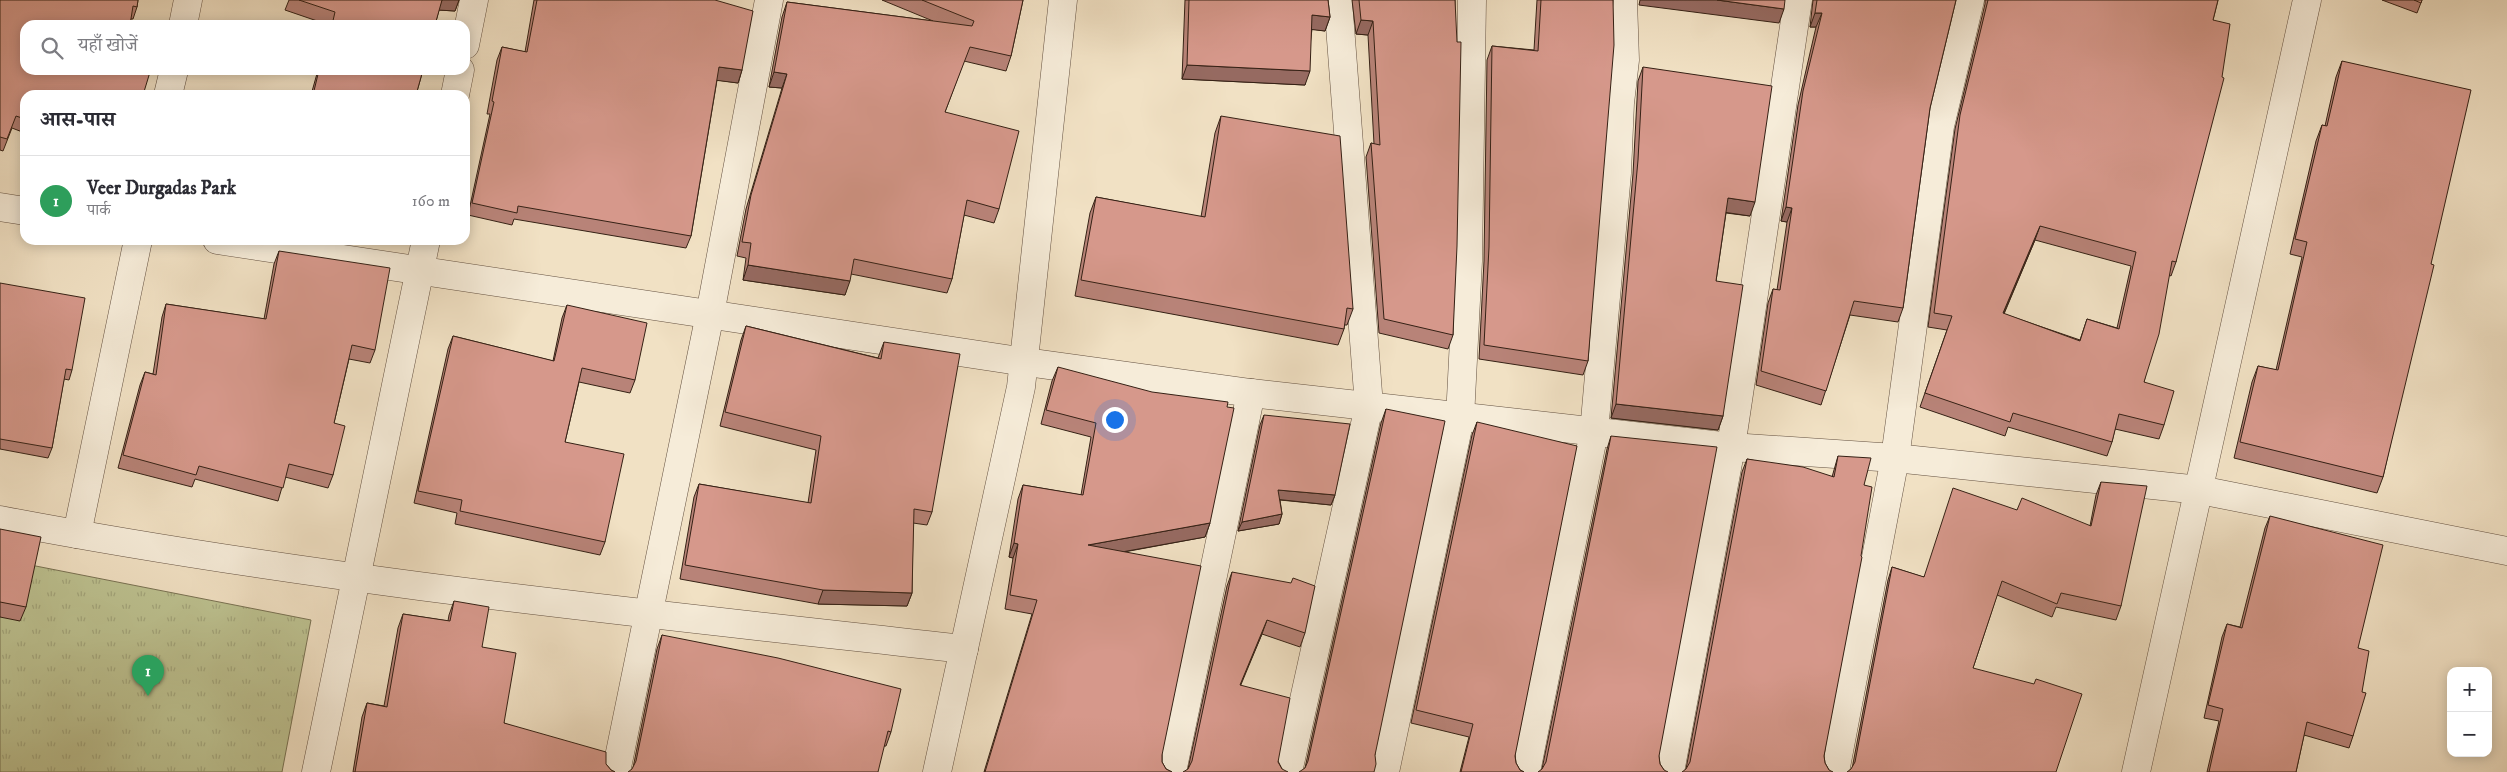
<!DOCTYPE html>
<html lang="hi">
<head>
<meta charset="utf-8">
<style>
	body { margin:0; font-family:"IM FELL DW Pica","Noto Serif Devanagari",serif; background:#f7f7f7; color:#2b2b33 }
	.controls { position:absolute; right:15px; bottom:15px; display:grid; overflow:hidden; border-radius:10px; box-shadow:0 2px 12px #0003 }
	.controls button { width:45px; height:45px; display:grid; place-items:center; padding:0; border:0; border-bottom:1px solid #e1e1e2; background:#fff; color:#2b2b33; font:25px sans-serif }
	.you { position:absolute; left:1114px; top:419px; width:18px; height:18px; margin:-12px; border:4px solid #fff; border-radius:50%; background:#1a73e8; box-shadow:0 0 0 8px #1a73e833 }
	.badge { display:grid; place-items:center; width:32px; height:32px; border-radius:50%; background:#7c3aed; color:#fff; font-size:16px; font-weight:700 }
	.pin { position:absolute; translate:-50% -41px; filter:drop-shadow(0 1px 2px #0008) }
	.pin::after { content:''; position:absolute; top:26px; width:18px; height:15px; background:inherit; clip-path:polygon(0 0,100% 0,50% 100%) }
	.list { margin:0; padding:0; list-style:none }
	h2 { display:flex; justify-content:space-between; align-items:center; height:65px; margin:0; padding:0 20px; font-size:21px }
	h2 small { font-size:16px; font-weight:400; color:#7c7c81 }
	.list li { display:grid; grid-template-columns:32px 1fr auto; gap:15px; align-items:center; box-sizing:border-box; height:90px; padding:0 20px; border-top:1px solid #e1e1e2 }
	.list b { display:block; font-size:19px; white-space:nowrap }
	.list p { margin:0; font-size:16px; white-space:nowrap; color:#7c7c81 }
	.list em { font-size:16px; font-style:normal; color:#7c7c81 }
	.icon { flex:none; width:28px; height:28px; fill:none; stroke:currentColor; stroke-width:2; stroke-linecap:round; stroke-linejoin:round }
	.map { position:relative; flex:none; width:2507px; height:772px; overflow:hidden }
	.search { position:absolute; background:#fff; box-shadow:0 2px 12px #0003; left:20px; top:20px; width:450px; height:55px; display:flex; align-items:center; gap:12px; box-sizing:border-box; padding:0 18px; border-radius:15px; color:#7c7c81; font-size:19px }
	.panel { position:absolute; background:#fff; box-shadow:0 2px 12px #0003; left:20px; top:90px; width:450px; height:155px; border-radius:15px }
	.map>svg:first-child { display:block }
	.park { fill:url(#park-tufts); stroke:#797253 }
	.lines { fill:none; stroke-linecap:round; stroke-linejoin:round }
	.minor-casing { stroke:#645141; stroke-width:29 }
	.tertiary-casing { stroke:#645141; stroke-width:29 }
	.minor { stroke:#f6ecd9; stroke-width:28 }
	.tertiary { stroke:#f6ecd9; stroke-width:28 }
	.wall { fill:#b88378; stroke:#352115; fill-rule:evenodd }
	.shaded-wall { fill:#966a61; stroke:#352115 }
	.building { fill:#d6988b; stroke:#352115; fill-rule:evenodd }
</style>
</head>
<body>
<div class="map">
<svg width="2507" height="772" viewBox="0 0 2507 772">
	<defs>
		<pattern id="park-tufts" width="24" height="20" patternUnits="userSpaceOnUse" patternTransform="scale(1.25)"><rect width="24" height="20" fill="#bdc291"/><path d="M3 7l-1-3M5 7V3M7 7l1-3M15 17l-1-3M17 17v-4M19 17l1-3" fill="none" stroke="#a3a67c"/></pattern>
	</defs>
	<rect width="100%" height="100%" fill="#f1e1c4"/>
	<filter id="stains"><feTurbulence type="fractalNoise" baseFrequency=".004" numOctaves="4"/><feColorMatrix values="0 0 0 0 .2 0 0 0 0 .09 0 0 0 0 .02 0 0 0 .5 -.17"/></filter>
	<radialGradient id="worn" r=".72"><stop offset=".6" stop-color="#630" stop-opacity="0"/><stop offset="1" stop-color="#630" stop-opacity=".3"/></radialGradient>
	<path class="park" d="M0 559 311 620 282 772H0Z"/>
	<g class="lines">
		<g class="minor-casing">
			<g id="minor">
				<path d="M183 25 188 0"/>
				<path d="M465 45 474 0"/>
				<path d="M168 95 174 70"/>
				<path d="M455 95 460 70"/>
				<path d="M0 207 25 211"/>
				<path d="M217 240 1026 362 1251 393 1731 447 1895 458 2200 490 2507 551"/>
				<path d="M0 520C319 581 642 613 964 649"/>
				<path d="M77 534 138 240"/>
				<path d="M316 772 426 240"/>
				<path d="M616 772 710 314 769 0"/>
				<path d="M1172 772 1251 393"/>
				<path d="M1288 772 1369 406 1338 0"/>
				<path d="M1385 772 1460 418 1468 261 1472 0"/>
				<path d="M1526 772 1594 432 1617 173 1620 103 1625 60 1623 0"/>
				<path d="M1670 772 1731 447 1798 0"/>
				<path d="M1835 772 1895 458 1940 126 1970 0"/>
			</g>
		</g>
		<g class="tertiary-casing">
			<g id="tertiary">
				<path d="M937 772 1021 387 1063 0"/>
				<path d="M2136 772 2307 0"/>
			</g>
		</g>
		<use href="#minor" class="minor"/>
		<use href="#tertiary" class="tertiary"/>
	</g>
	<g class="wall">
		<path d="M0 0H138L137 7 133 19H131L25 95V133L12 128 3 151 0 150Z"/>
		<path d="M289 0H459L455 11 439 10 435 25H329L285 10Z"/>
		<path d="M534 0H715L742 70 738 83 717 80 691 236 686 248 514 219 512 225 468 215 490 114H487L497 60 502 47 525 52Z"/>
		<path d="M882 0H1023L1011 56 1006 71 964 61 945 112 999 209 994 223 964 215 952 279 947 293 851 274 845 295 743 280 746 258 737 256 746 209 782 88 769 87 782 17 787 2 933 21Z"/>
		<path d="M1185 0H1328L1330 17 1325 31 1312 29 1305 85 1182 79Z"/>
		<path d="M1352 0H1455L1453 335 1448 349 1379 333 1366 157 1371 143 1374 144 1368 35 1356 34Z"/>
		<path d="M1537 0H1613L1588 361 1583 375 1479 359 1484 261 1487 60 1492 46 1534 50Z"/>
		<path d="M1813 0H1956L1930 108 1903 308 1898 322 1850 315 1821 405 1756 385 1768 303 1773 289 1777 290 1787 222 1781 221 1798 105 1816 27H1810Z"/>
		<path d="M1985 0H2218L2213 20 2176 262 2171 276 2169 275 2144 382 2164 425 2159 439 2115 429 2112 442 2107 456 2008 427 2005 436 1920 407 1947 330 1928 327 1955 129 1985 4ZM2035 240 2131 266 2117 328 2087 319 2080 340 2004 314Z"/>
		<path d="M2382 0H2422L2417 13Z"/>
		<path d="M2342 61 2431 264 2383 477 2377 493 2234 458 2252 382 2258 366 2276 370 2302 257 2290 254 2316 141 2322 125 2325 126 2336 77Z"/>
		<path d="M1643 67 1750 216 1726 213 1716 281 1723 416 1718 430 1611 418 1633 174 1638 81Z"/>
		<path d="M318 70H423L416 95H311Z"/>
		<path d="M1221 116 1353 309 1347 325H1344V329L1338 345 1075 296 1090 213 1096 197 1201 217 1215 133Z"/>
		<path d="M279 251 375 350 370 363 349 359 334 423 333 475 328 488 285 477 278 501 195 479 192 487 118 468 140 385 145 372 153 374 162 317 166 304 264 319 274 264Z"/>
		<path d="M0 283 72 370 69 380 64 379 52 448 48 458 0 449Z"/>
		<path d="M567 305 635 380 630 393 579 382 565 442 605 542 600 555 455 524 457 513 414 503 448 349 453 336 553 361 562 318Z"/>
		<path d="M746 326 878 358 884 342 932 512 927 525 913 523 912 593 907 606 818 604 680 579 694 497 699 484 808 503 816 450 720 426 741 340Z"/>
		<path d="M1058 367 1210 523 1205 537 1124 552 1162 755V762L1166 769 1172 772H984L1032 614 1005 609 1013 558 1009 557 1018 499 1023 485 1081 495 1091 437 1041 424 1052 381Z"/>
		<path d="M1386 409 1375 755 1305 768 1381 423Z"/>
		<path d="M1264 415 1335 495 1331 505 1280 500 1282 514 1279 524 1238 531 1260 425Z"/>
		<path d="M1477 422 1516 763 1520 770 1524 772H1460L1469 737 1411 723 1472 435Z"/>
		<path d="M1611 436 1660 764 1664 770 1542 769 1607 449Z"/>
		<path d="M1838 456 1864 485 1824 756 1825 763 1829 770 1686 769 1742 472 1747 459 1832 477Z"/>
		<path d="M2101 482 2121 606 2116 620 2056 607 2052 617 1997 595 1973 668 1852 769 1888 580 1892 567 1923 577 2017 510 2090 526 2096 495Z"/>
		<path d="M2270 516 2358 648 2353 736 2349 748 2304 735 2296 772H2207L2219 721 2204 718 2222 637 2227 624 2240 627 2265 528Z"/>
		<path d="M0 529 26 607 20 621 0 617Z"/>
		<path d="M1232 572 1305 633 1300 647 1262 634 1240 685 1282 769H1188L1227 586Z"/>
		<path d="M454 601 482 647 504 723 606 764 611 770 615 772H353L362 717 367 703 384 706 398 628 403 614 448 621 449 615Z"/>
		<path d="M662 635 891 732 886 746 633 768 657 649Z"/>
	</g>
	<g class="shaded-wall">
		<path d="M442 0H459L455 11 438 10Z"/>
		<path d="M1640 0H1717L1784 9 1779 23 1639 5Z"/>
		<path d="M1815 13H1822L1816 27H1810Z"/>
		<path d="M1312 15 1330 17 1325 31 1307 29Z"/>
		<path d="M1361 20 1373 21 1368 35 1356 34Z"/>
		<path d="M1187 65 1310 71 1305 85 1182 79Z"/>
		<path d="M719 67 742 70 738 83 714 80Z"/>
		<path d="M774 72 787 74 782 88 769 87Z"/>
		<path d="M1728 198 1755 202 1750 216 1723 212Z"/>
		<path d="M1786 207 1792 208 1787 222 1781 221Z"/>
		<path d="M2040 226 2035 240 1998 327 2003 313Z"/>
		<path d="M748 265 850 281 845 295 743 280Z"/>
		<path d="M1616 404 1723 416 1718 430 1611 418Z"/>
		<path d="M1278 490 1335 495 1331 505 1274 499Z"/>
		<path d="M1282 514 1279 524 1238 531 1242 522Z"/>
		<path d="M1210 523 1205 537 1083 559 1088 545Z"/>
		<path d="M1014 543 1018 544 1013 558 1009 557Z"/>
		<path d="M823 590 912 593 907 606 818 604Z"/>
		<path d="M1267 620 1262 634 1235 699 1240 685Z"/>
	</g>
	<g class="building">
		<path d="M0 0H138L137 7 133 6 130 25H25V70H140L150 72 143 95H25V119L16 116 7 139 0 137Z"/>
		<path d="M299 0H442L435 25H332L335 12Z"/>
		<path d="M537 0H715L753 11 742 70 719 67 691 236 518 206 517 213 472 203 494 102 492 101 502 47 527 52Z"/>
		<path d="M922 0H1023L1011 56 970 47 945 112 1019 131 999 209 967 200 952 279 854 259 850 281 748 265 751 243 742 242 751 195 787 74 774 72 787 2 972 26 974 21Z"/>
		<path d="M1189 0H1328L1330 17 1312 15 1310 71 1187 65Z"/>
		<path d="M1359 0H1455L1457 42H1461L1457 246 1453 335 1384 319 1371 143 1380 145 1373 21 1361 20Z"/>
		<path d="M1541 0H1613L1614 45 1588 361 1484 345 1489 247 1492 46 1538 51Z"/>
		<path d="M1717 0H1785L1784 9Z"/>
		<path d="M1817 0H1956L1930 108 1903 308 1854 301 1826 391 1761 371 1773 289 1780 290 1792 208 1786 207 1803 91 1822 13H1815Z"/>
		<path d="M1988 0H2218L2213 20 2230 24 2222 77 2224 78 2176 262 2172 261 2159 334 2144 382 2174 391 2164 425 2119 414 2112 442 2013 413 2010 422 1925 393 1952 316 1934 313 1960 115ZM2040 226 2136 252 2119 329 2087 319 2080 341 2003 313Z"/>
		<path d="M2414 0H2422L2421 3Z"/>
		<path d="M2342 61 2471 90 2431 264 2434 265 2383 477 2240 442 2258 366 2278 370 2307 242 2295 239 2322 125 2327 126Z"/>
		<path d="M1643 67 1772 86 1755 202 1728 198 1716 281 1743 285 1723 416 1616 404 1638 160Z"/>
		<path d="M319 70H423L416 95H313Z"/>
		<path d="M1221 116 1340 136 1353 309 1347 308 1344 329 1081 280 1096 197 1205 217Z"/>
		<path d="M279 251 390 268 375 350 352 345 334 423 345 426 333 475 289 464 283 488 199 466 196 475 123 455 145 372 156 375 166 304 266 319Z"/>
		<path d="M0 283 85 298 72 370 66 369 52 448 0 439Z"/>
		<path d="M567 305 647 323 635 380 582 368 565 442 624 454 605 542 460 511 462 500 418 491 453 336 554 361Z"/>
		<path d="M746 326 881 359 884 342 960 354 932 512 914 509 912 593 823 590 685 565 699 484 811 503 821 436 725 412Z"/>
		<path d="M1058 367 1152 392 1228 402 1227 407 1234 408 1210 523 1088 545 1201 566 1162 755V762L1166 769 1172 772H985L1037 600 1010 595 1018 544 1014 543 1023 485 1083 495 1096 423 1046 410Z"/>
		<path d="M1386 409 1445 421 1375 755 1376 764 1374 772H1299L1305 768 1308 761Z"/>
		<path d="M1264 415 1350 424 1335 495 1278 490 1282 514 1242 522Z"/>
		<path d="M1477 422 1577 446 1515 756 1516 763 1520 770 1524 772H1461L1473 724 1416 710Z"/>
		<path d="M1611 436 1717 447 1659 756 1660 764 1664 770 1668 772H1538L1542 769 1546 762Z"/>
		<path d="M1838 456 1871 458 1864 485 1872 487 1861 556 1862 557 1824 756 1825 763 1829 770 1833 772H1682L1686 769 1690 762 1747 459 1803 467 1834 477Z"/>
		<path d="M2101 482 2147 486 2121 606 2061 593 2057 604 2002 581 1973 668 2034 684 2036 679 2082 694 2056 772H1847L1851 769 1855 762 1892 567 1924 577 1953 488 2017 510 2022 498 2091 526Z"/>
		<path d="M2270 516 2383 545 2358 648 2369 651 2362 692 2366 693 2353 736 2307 722 2296 772H2209L2223 709 2208 705 2227 624 2242 628Z"/>
		<path d="M0 529 41 537 26 607 0 602Z"/>
		<path d="M1232 572 1291 583 1293 578 1315 586 1305 633 1267 620 1240 685 1290 698 1278 762 1282 769 1288 772H1183L1188 769 1192 761Z"/>
		<path d="M454 601 489 607 482 647 516 653 504 723 606 752V764L611 770 615 772H355L367 703 387 707 403 614 450 621Z"/>
		<path d="M662 635 778 658 901 689 891 732 888 731 878 772H628L632 769 636 761Z"/>
	</g>
	<rect width="100%" height="100%" filter="url(#stains)"/>
	<rect width="100%" height="100%" fill="url(#worn)"/>
</svg>
<div class="controls">
<button>+</button>
<button>−</button>
</div>
<div class="you"></div>
<div class="pin badge" style="left:148px;top:696px;background:#2e9e5b">1</div>
<div class="search"><svg class="icon" aria-label="search" viewBox="0 0 24 24"><circle cx="10" cy="10" r="6"/><path d="M15 15l6 6"/></svg>यहाँ खोजें</div>
<section class="panel">
<h2>आस-पास<small></small></h2>
<ul class="list">
<li><span class="badge" style="background:#2e9e5b">1</span><div><b>Veer Durgadas Park</b><p>पार्क</p></div><em>160 m</em></li>
</ul>
</section>
</div>
</body>
</html>
